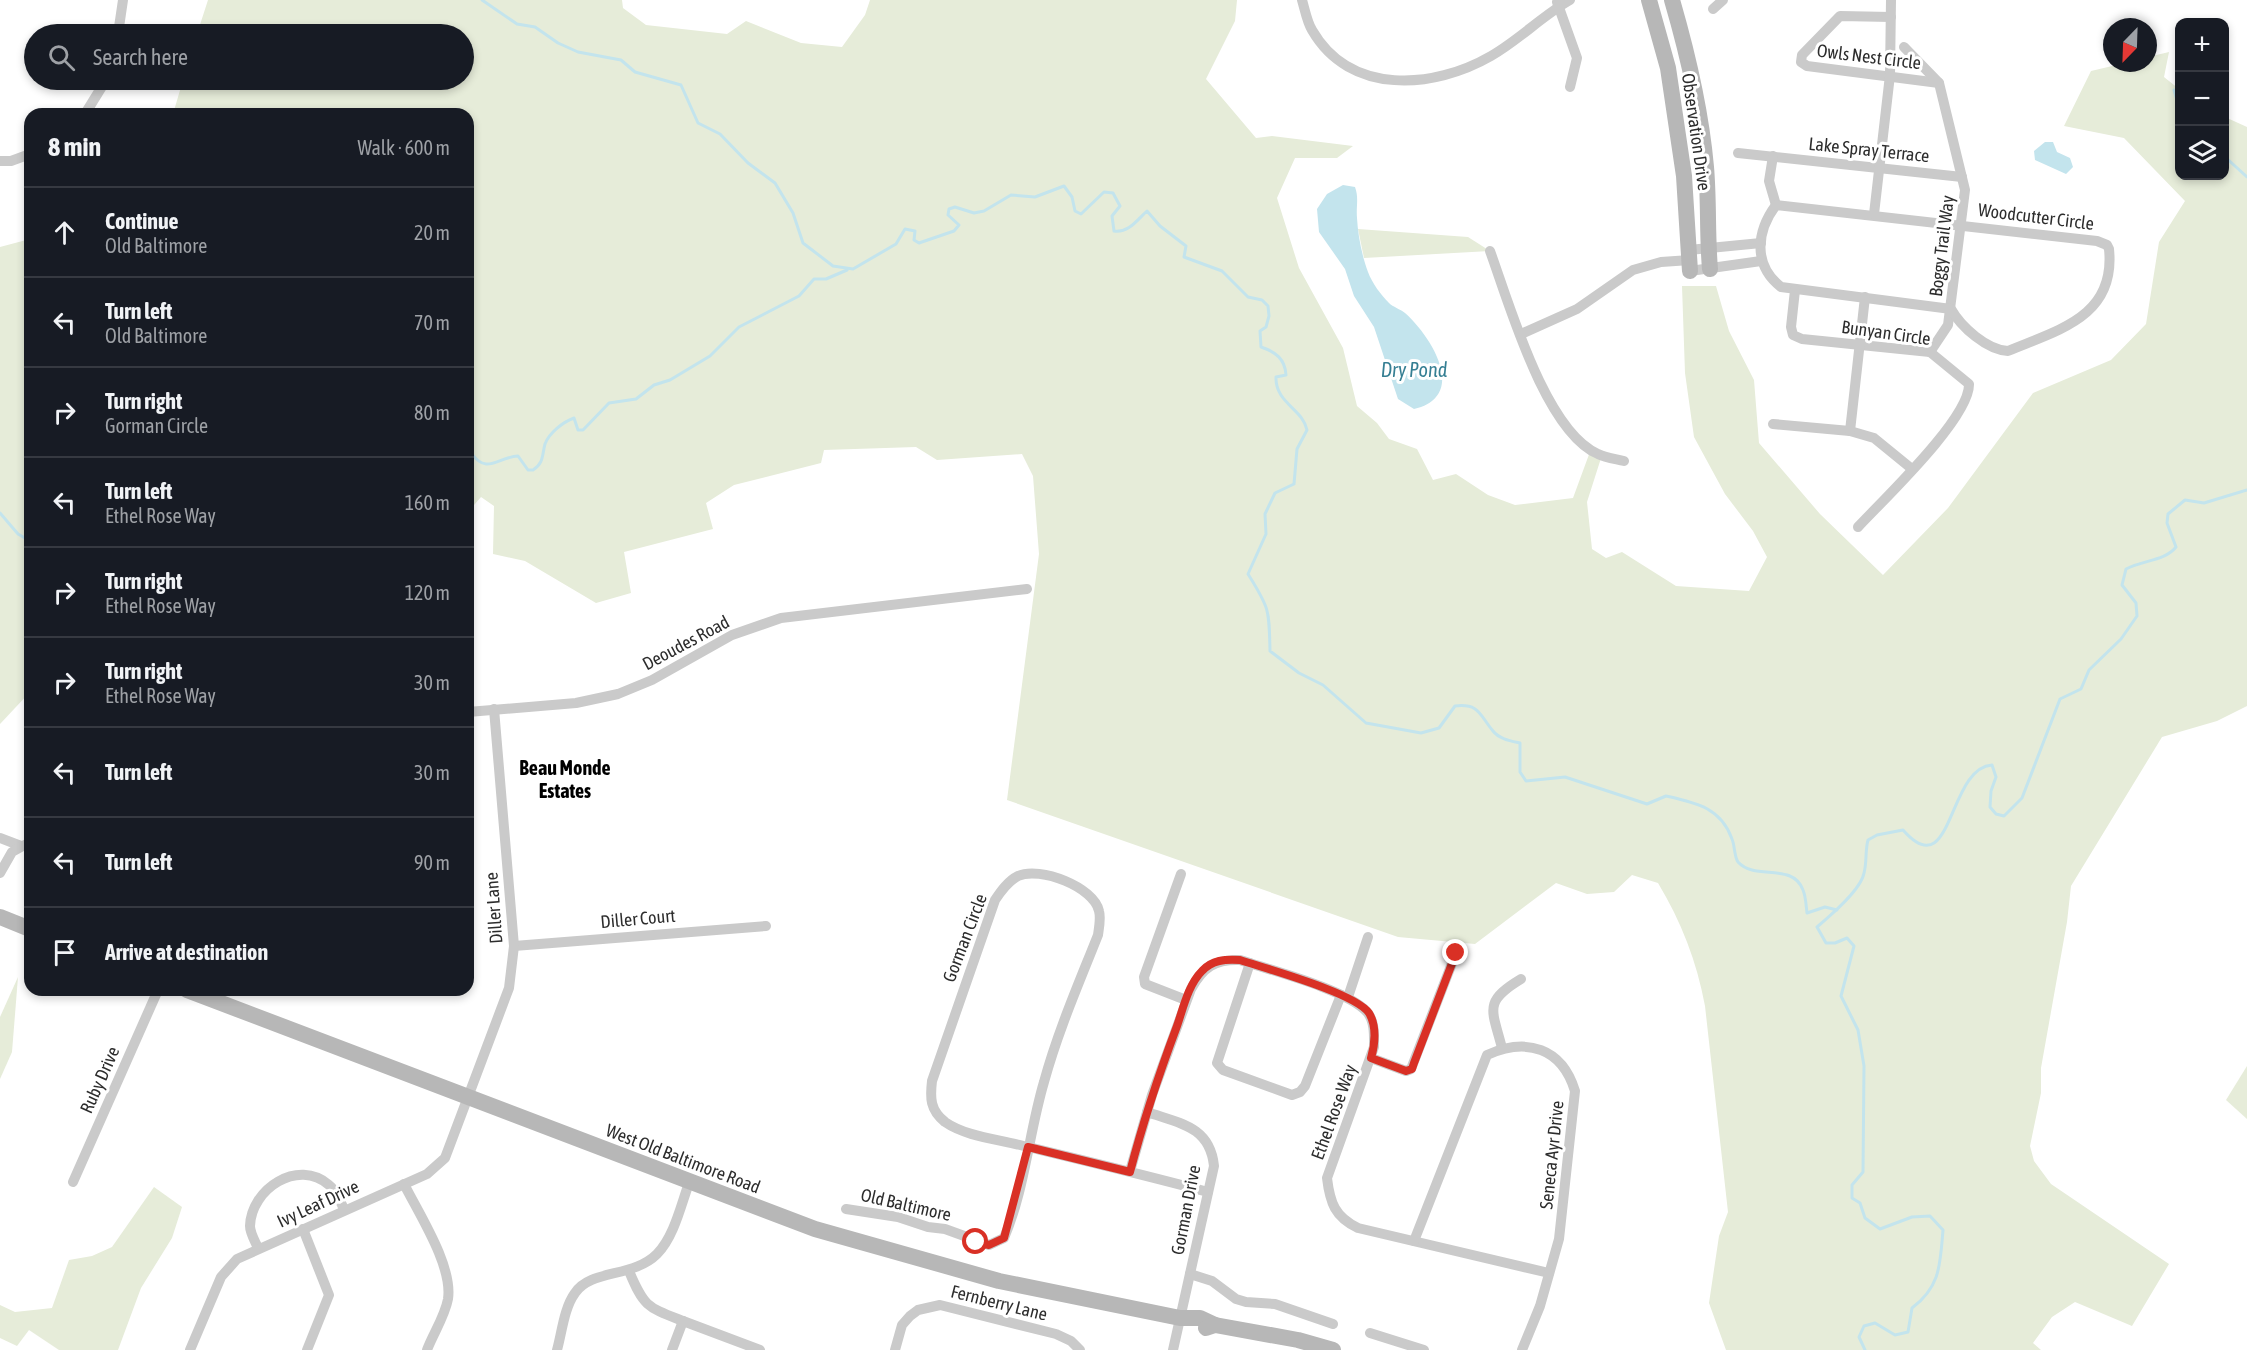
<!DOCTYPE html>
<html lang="en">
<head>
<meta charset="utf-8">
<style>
	body { margin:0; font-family:"Asap Condensed",sans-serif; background:#20242c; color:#f1f3f6 }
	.controls { position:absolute; right:18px; top:18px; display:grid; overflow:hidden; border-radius:12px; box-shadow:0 3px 9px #0003 }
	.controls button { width:54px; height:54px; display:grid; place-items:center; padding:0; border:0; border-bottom:2px solid #363941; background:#171b24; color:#f1f3f6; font:30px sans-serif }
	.compass { position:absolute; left:2103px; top:18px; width:54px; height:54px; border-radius:50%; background:#171b24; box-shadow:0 3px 9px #0003; rotate:203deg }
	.stop { position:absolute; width:18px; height:18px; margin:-14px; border:4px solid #d93025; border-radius:50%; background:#fff }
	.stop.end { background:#d93025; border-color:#fff; box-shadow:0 2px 6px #0008 }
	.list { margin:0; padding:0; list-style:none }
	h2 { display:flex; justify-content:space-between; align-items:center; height:78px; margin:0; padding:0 24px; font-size:26px }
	h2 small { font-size:20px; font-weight:400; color:#9ea1a6 }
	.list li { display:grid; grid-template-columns:39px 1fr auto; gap:18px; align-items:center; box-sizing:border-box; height:90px; padding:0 24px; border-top:2px solid #363941 }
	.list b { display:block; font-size:22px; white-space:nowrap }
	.list p { margin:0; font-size:20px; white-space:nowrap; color:#9ea1a6 }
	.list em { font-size:20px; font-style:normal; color:#9ea1a6 }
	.icon { flex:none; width:33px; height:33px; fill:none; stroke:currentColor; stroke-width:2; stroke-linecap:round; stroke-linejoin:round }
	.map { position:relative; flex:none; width:2247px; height:1350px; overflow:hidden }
	.search { position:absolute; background:#171b24; box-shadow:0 3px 9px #0003; left:24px; top:24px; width:450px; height:66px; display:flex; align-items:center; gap:15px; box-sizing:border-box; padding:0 21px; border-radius:33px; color:#9ea1a6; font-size:22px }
	.panel { position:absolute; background:#171b24; box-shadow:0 3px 9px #0003; left:24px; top:108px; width:450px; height:888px; border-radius:18px }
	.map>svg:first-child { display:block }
	.green { fill:#e6ecd9 }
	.water { fill:#c3e4ed }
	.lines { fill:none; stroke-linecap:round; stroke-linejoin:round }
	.stream { stroke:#c3e4ed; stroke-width:3 }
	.street { stroke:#cacaca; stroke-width:10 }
	.secondary { stroke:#b7b7b7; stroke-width:16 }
	.route { stroke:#d93025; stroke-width:8 }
	.labels { text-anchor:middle; stroke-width:6; stroke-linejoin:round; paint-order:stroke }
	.street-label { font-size:18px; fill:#2d2d2d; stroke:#fff }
	.water-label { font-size:20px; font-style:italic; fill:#367f93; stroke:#fff }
	.neighbourhood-label { font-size:20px; font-weight:bold; fill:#000; stroke:#fff }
</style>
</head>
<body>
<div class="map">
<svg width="2247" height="1350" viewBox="0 0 2247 1350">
	<rect width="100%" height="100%" fill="#fff"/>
	<g class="green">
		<path d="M208 0H622L623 8 646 25 727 34 746 21 801 43 842 47 865 15 870 0H1237L1235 21 1206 79 1256 138 1272 136 1353 146 1337 158H1295L1277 198 1299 268 1343 348 1357 406 1377 423 1389 439 1417 449 1433 480 1456 474 1488 495 1515 505 1573 498 1591 449 1602 455 1587 502 1592 549 1606 558 1622 552 1676 586 1749 591 1767 557 1753 531 1725 494 1694 437 1685 373 1682 286H1716L1729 331 1754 380 1759 443 1820 514 1883 575 1948 508 2033 393 2111 360 2146 324 2159 242 2185 201 2124 138 2064 126 2091 71 2125 63H2148V57L2169 52 2164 77 2179 89 2180 176H2224L2225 117 2247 127V706L2217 721 2162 737 2071 886 2067 922 2041 1068V1093L2030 1146 2034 1161 2051 1184 2169 1264 2132 1326 2075 1302 2052 1317 2033 1343 2041 1350H1726L1709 1303 1719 1236 1728 1212 1705 1006C1697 962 1681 921 1658 883L1632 875 1614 892 1587 894 1556 883 1475 944 1398 937 1007 800 1039 554 1033 476 1022 454 937 460 916 447 824 450 821 463 734 485 706 503 713 529 624 552 631 593 596 603 525 561 493 554 494 506 481 497 468 512V114H173L183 80H464V34H197Z"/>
		<path d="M1358 229 1468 237 1490 251 1364 258Z"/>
		<path d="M30 239V692L0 724V247Z"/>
		<path d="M18 977 12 1052 0 1079V1017Z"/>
		<path d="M2247 1066V1119L2226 1100Z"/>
		<path d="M154 1187 182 1207 172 1238 141 1288 118 1350H59L29 1330 17 1346 0 1338V1305L15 1312 52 1308 69 1260 92 1256 112 1247Z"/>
	</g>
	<g class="water">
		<path d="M2045 142H2053L2057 152 2070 158 2073 167 2066 174 2035 160 2034 151Z"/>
		<path d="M1343 185 1355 187C1359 198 1356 206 1357 218 1358 236 1362 256 1368 272 1372 283 1381 295 1389 303 1393 307 1400 309 1405 313 1431 336 1469 396 1414 409L1398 399 1374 327 1354 296 1345 269 1319 232 1317 209 1327 194Z"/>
	</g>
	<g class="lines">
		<g class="stream">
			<path d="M482 0 517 24 535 27 558 43 578 52 621 60 635 72 681 85 698 123 720 134 748 163 775 183 793 213 803 243 833 266 853 269 896 244 905 229 915 231 914 240 919 243 954 231 959 225 948 215 949 209 955 207 974 213 984 211 1011 195 1035 197 1064 186 1072 197 1075 211 1081 214 1104 192 1113 193 1120 206 1112 216 1114 231C1129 233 1137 220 1147 211L1160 226 1186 246 1184 257 1222 271 1248 297 1262 300 1268 306 1269 316 1266 327 1260 331 1261 347C1276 352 1285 359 1286 375L1276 377C1275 403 1303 409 1307 430L1297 449 1294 484 1275 493 1265 514 1266 534 1248 574C1270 609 1269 610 1270 651L1299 673 1323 685 1366 723 1421 733 1439 728 1455 706C1480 703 1480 716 1493 731 1499 739 1511 741 1520 743V772L1526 781 1565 777 1647 804 1666 796C1697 803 1721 808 1732 839 1735 846 1734 856 1738 862 1755 881 1793 862 1803 890 1806 897 1806 906 1807 913L1825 907 1837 910"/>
			<path d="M2174 90 2180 110"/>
			<path d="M2224 156 2247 177"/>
			<path d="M468 453 472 454C487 475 498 457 518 456L528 470H533C544 463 542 455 545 444 549 433 563 422 574 418L578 430H583L609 403 636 399 654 385 670 380 710 356 739 327 799 296 814 279H826L847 270"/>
			<path d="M0 513 18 534 30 541"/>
			<path d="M1865 1350 1859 1337 1864 1326 1875 1323 1895 1335 1908 1332 1912 1308C1941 1286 1940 1264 1943 1230L1930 1216 1912 1217 1880 1229 1865 1218 1860 1203 1852 1198V1185L1863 1172 1864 1066 1858 1030 1841 996 1854 946 1847 938 1835 943H1826L1817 927C1830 916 1861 890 1864 873 1867 862 1865 851 1868 840L1877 835 1903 830C1953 887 1947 768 1992 765L1996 777 1991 791 1990 807 1996 814 2004 816 2022 798 2060 699 2081 689 2089 670 2121 639 2137 616 2136 603 2122 585 2126 569C2143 560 2165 561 2176 547L2167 523 2168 514 2185 500 2204 503 2247 490"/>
		</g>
		<g class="street">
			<path d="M1302 0C1305 10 1307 22 1312 30 1350 96 1434 89 1491 56 1519 40 1542 16 1570 0"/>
			<path d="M1557 2 1577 58 1570 87"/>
			<path d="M1713 9 1723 0"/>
			<path d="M1891 17 1840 16 1802 55 1801 62 1807 66 1939 83"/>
			<path d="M118 34 123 0"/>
			<path d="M1904 47 1939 83 1965 190 1948 325 1930 352"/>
			<path d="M85 114 106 80"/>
			<path d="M1738 153 1962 177"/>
			<path d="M1773 156 1769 181 1776 205"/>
			<path d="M0 161H11L30 154"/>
			<path d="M1776 205 2097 241 2107 245 2109 249C2116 317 2058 330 2008 351 1987 350 1961 327 1951 309L1781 287C1753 265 1756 232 1776 205Z"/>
			<path d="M1874 214 1890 75 1891 0"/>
			<path d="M1689 250 1761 243"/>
			<path d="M1490 251C1509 303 1545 431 1598 454 1606 458 1616 459 1624 461"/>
			<path d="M1690 271 1761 261"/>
			<path d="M1795 290 1791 327 1793 335 1802 339 1930 352 1969 384C1970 418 1883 500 1858 527"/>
			<path d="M1521 334 1577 309 1633 270 1661 262 1690 260"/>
			<path d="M1773 424 1850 431 1874 438 1912 469"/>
			<path d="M1850 431 1865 297"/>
			<path d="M468 712 576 703 618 694 652 680 732 635 781 618 1027 589"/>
			<path d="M0 838 21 846"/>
			<path d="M0 873 12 852 30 842"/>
			<path d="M1181 874 1144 977 1145 984 1186 1000"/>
			<path d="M514 946 766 926"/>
			<path d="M1250 963 1217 1063 1223 1070 1292 1095 1300 1092 1305 1086 1341 995"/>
			<path d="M1348 997 1368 937"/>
			<path d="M1502 1048C1492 1009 1483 1002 1521 979"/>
			<path d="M1371 1058 1406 1071 1411 1069 1456 953"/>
			<path d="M1147 1112C1179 1123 1210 1126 1214 1166L1173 1350"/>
			<path d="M1130 1171 1152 1095 1191 989C1203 967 1215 959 1240 960 1270 970 1348 990 1367 1012 1375 1021 1374 1036 1374 1047L1327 1178C1330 1203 1335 1217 1358 1228L1549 1273"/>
			<path d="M73 1182 158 990"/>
			<path d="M404 1184C419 1214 453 1266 448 1299 445 1316 433 1334 427 1350"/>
			<path d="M846 1209 898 1217 928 1227 945 1229 989 1245 1004 1238C1025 1189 1029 1132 1044 1082 1058 1031 1079 983 1098 935 1099 928 1101 918 1099 911 1094 887 1040 866 1018 876 1008 881 1001 891 995 900L932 1081C930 1098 930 1110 945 1122 965 1136 996 1139 1020 1145 1082 1160 1145 1175 1208 1192"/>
			<path d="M303 1229 329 1295 307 1350"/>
			<path d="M1414 1241 1487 1055C1527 1037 1562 1048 1575 1091L1559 1239 1540 1306 1522 1350"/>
			<path d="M258 1248C255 1241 250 1233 250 1226 251 1189 298 1158 329 1185 336 1190 340 1201 344 1209"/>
			<path d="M629 1271C644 1307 647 1307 683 1321"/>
			<path d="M1190 1274 1212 1281 1236 1299 1246 1302 1275 1304 1333 1324"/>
			<path d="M1370 1333 1424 1350"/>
			<path d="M190 1350 221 1277 237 1259 427 1174 445 1158 509 988 514 946 494 709"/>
			<path d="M557 1350C562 1332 564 1308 575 1293 591 1269 633 1278 657 1254 674 1237 681 1205 689 1183"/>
			<path d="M672 1350 683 1321 760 1350"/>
			<path d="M895 1350 902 1325 910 1316 918 1310 940 1305 1056 1334 1071 1341 1080 1350"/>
		</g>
		<g class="secondary">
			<path d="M1649 0 1668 68 1684 176 1690 271"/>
			<path d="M1672 0C1688 55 1701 110 1706 167 1709 201 1707 235 1710 269"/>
			<path d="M0 917 30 929"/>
			<path d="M187 990 815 1229 999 1281 1180 1318H1200L1215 1325"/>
			<path d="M1206 1328 1215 1325 1298 1340 1333 1350"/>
		</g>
	</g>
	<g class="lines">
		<path class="route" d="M976 1242 989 1245 1004 1238 1028 1147 1130 1172C1143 1122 1159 1074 1177 1026 1183 1009 1188 985 1202 971 1212 960 1225 959 1240 960 1267 969 1355 993 1369 1013 1377 1026 1375 1045 1371 1058L1406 1071 1412 1069 1414 1063 1456 953"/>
	</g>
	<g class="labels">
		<g class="street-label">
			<text transform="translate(1869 57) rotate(7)" y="6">Owls Nest Circle</text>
			<text transform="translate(1696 132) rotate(82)" y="6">Observation Drive</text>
			<text transform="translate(1869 150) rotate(6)" y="6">Lake Spray Terrace</text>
			<text transform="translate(2036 217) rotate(7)" y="6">Woodcutter Circle</text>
			<text transform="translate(1942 246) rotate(-83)" y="6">Boggy Trail Way</text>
			<text transform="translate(1886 333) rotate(8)" y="6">Bunyan Circle</text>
			<text transform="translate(686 643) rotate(-28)" y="6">Deoudes Road</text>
			<text transform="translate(494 908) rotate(-94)" y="6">Diller Lane</text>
			<text transform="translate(638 919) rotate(-5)" y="6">Diller Court</text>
			<text transform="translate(965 938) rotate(-69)" y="6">Gorman Circle</text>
			<text transform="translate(100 1080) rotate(-66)" y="6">Ruby Drive</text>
			<text transform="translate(1334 1112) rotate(-70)" y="6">Ethel Rose Way</text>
			<text transform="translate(1552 1155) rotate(-84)" y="6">Seneca Ayr Drive</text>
			<text transform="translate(683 1159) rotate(21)" y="6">West Old Baltimore Road</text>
			<text transform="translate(318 1204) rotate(-25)" y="6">Ivy Leaf Drive</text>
			<text transform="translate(906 1205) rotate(13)" y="6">Old Baltimore</text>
			<text transform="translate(1186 1210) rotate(-79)" y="6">Gorman Drive</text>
			<text transform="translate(999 1303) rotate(14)" y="6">Fernberry Lane</text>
		</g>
		<g class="water-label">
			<text x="1414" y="377">Dry Pond</text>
		</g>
		<g class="neighbourhood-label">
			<text x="565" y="775">Beau Monde<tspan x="565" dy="23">Estates</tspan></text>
		</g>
	</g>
</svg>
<div class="controls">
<button>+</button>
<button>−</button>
<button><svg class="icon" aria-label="layers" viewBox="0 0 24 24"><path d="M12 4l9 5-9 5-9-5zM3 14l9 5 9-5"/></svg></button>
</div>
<svg class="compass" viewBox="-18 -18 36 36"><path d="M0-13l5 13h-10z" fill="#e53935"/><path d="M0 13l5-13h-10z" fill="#9ea1a6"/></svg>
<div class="stop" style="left:976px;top:1242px"></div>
<div class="stop end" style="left:1456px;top:953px"></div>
<div class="search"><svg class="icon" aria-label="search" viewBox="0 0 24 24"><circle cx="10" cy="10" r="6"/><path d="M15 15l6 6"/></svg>Search here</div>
<section class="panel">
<h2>8 min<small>Walk · 600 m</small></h2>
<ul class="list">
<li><svg class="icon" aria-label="ahead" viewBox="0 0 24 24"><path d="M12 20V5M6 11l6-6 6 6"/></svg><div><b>Continue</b><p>Old Baltimore</p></div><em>20 m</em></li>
<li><svg class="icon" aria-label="left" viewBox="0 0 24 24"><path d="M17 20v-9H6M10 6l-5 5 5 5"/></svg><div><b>Turn left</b><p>Old Baltimore</p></div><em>70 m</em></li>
<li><svg class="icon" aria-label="right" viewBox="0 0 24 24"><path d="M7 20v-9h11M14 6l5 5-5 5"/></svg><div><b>Turn right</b><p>Gorman Circle</p></div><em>80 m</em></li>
<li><svg class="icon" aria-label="left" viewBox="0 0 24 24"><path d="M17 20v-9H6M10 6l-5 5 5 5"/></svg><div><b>Turn left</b><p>Ethel Rose Way</p></div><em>160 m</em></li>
<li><svg class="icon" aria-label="right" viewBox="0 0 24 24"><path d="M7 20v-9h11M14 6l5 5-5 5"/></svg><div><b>Turn right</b><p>Ethel Rose Way</p></div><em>120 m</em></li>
<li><svg class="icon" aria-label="right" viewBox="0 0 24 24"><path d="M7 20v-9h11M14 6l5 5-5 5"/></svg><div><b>Turn right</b><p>Ethel Rose Way</p></div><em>30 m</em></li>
<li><svg class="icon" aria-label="left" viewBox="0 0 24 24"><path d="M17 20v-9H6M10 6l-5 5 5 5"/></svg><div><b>Turn left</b></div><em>30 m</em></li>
<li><svg class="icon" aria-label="left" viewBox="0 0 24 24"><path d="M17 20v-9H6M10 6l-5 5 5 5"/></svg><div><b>Turn left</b></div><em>90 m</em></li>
<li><svg class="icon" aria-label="arrive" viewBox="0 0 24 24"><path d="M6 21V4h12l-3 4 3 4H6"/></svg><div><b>Arrive at destination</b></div></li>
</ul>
</section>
</div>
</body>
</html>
